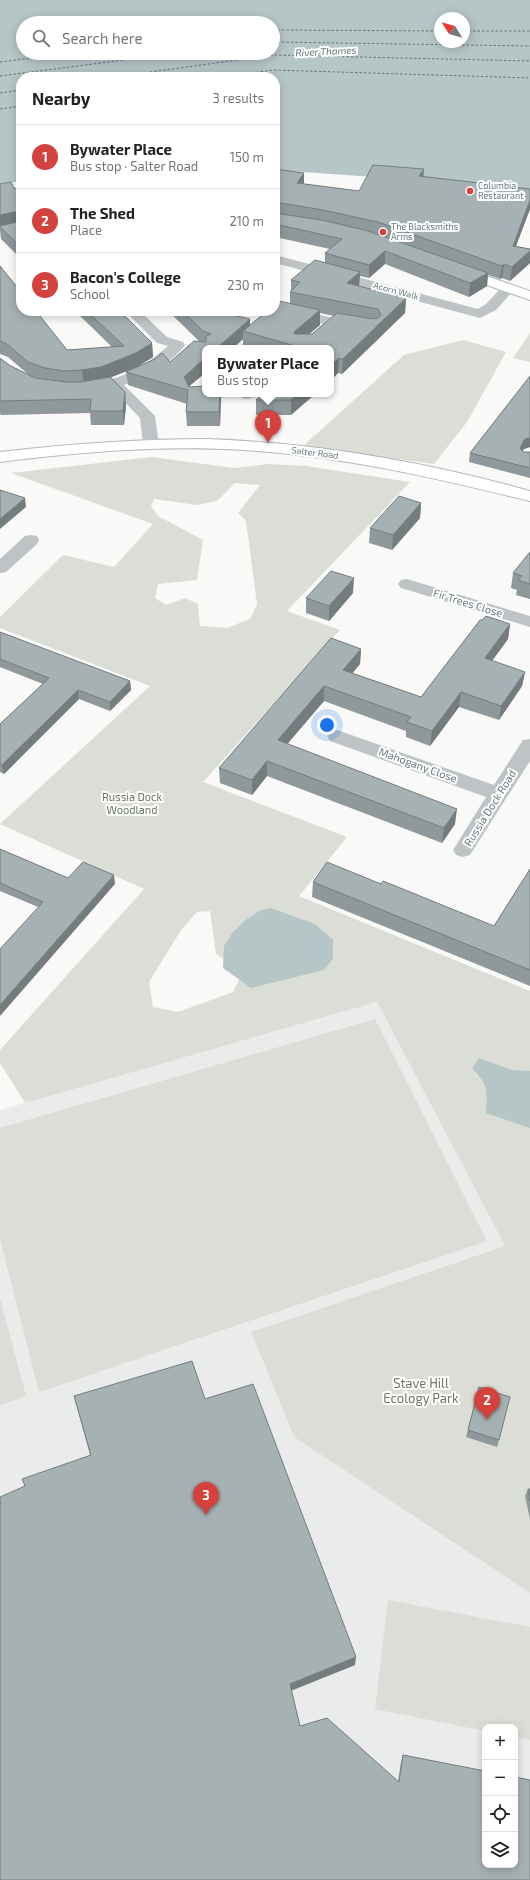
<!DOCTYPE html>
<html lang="en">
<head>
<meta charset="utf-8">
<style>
	body { margin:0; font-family:"Exo 2",sans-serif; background:#f2f2f2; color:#222 }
	.controls { position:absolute; right:12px; bottom:12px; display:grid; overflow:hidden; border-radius:8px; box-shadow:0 2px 10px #0003 }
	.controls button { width:36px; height:36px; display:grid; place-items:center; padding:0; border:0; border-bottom:1px solid #e0e0e0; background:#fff; color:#222; font:20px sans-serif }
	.compass { position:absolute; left:434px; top:12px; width:36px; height:36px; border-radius:50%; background:#fff; box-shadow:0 2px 10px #0003; rotate:307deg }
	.you { position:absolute; left:327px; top:725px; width:14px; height:14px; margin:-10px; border:3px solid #fff; border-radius:50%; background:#1a73e8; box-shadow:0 0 0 6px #1a73e833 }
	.badge { display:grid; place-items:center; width:26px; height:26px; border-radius:50%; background:#d5413c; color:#fff; font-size:13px; font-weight:700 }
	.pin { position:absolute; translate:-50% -33px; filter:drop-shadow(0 1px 2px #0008) }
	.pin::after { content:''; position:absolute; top:21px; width:14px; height:12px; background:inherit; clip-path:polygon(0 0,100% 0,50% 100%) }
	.popup { position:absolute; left:202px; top:345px; width:132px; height:52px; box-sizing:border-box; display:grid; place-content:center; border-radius:8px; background:#fff; filter:drop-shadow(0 1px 3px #0005); font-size:13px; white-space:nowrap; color:#767676 }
	.popup b { font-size:15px; color:#222 }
	.popup::after { content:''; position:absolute; left:50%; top:100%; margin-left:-8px; border:8px solid transparent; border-top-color:#fff }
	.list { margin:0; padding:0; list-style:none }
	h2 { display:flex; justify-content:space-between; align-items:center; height:52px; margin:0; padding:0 16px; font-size:17px }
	h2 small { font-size:13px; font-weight:400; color:#767676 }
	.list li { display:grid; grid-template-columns:26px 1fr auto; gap:12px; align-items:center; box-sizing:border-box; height:64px; padding:0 16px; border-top:1px solid #e0e0e0 }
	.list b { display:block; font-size:15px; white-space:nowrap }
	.list p { margin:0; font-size:13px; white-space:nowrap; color:#767676 }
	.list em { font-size:13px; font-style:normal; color:#767676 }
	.icon { flex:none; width:22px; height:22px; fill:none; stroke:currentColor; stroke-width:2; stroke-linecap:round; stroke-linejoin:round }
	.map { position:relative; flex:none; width:530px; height:1880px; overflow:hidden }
	.search { position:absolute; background:#fff; box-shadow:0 2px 10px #0003; left:16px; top:16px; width:264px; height:44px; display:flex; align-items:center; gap:10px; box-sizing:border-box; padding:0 14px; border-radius:22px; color:#767676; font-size:15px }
	.panel { position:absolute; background:#fff; box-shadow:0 2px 10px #0003; left:16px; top:72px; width:264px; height:244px; border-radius:16px }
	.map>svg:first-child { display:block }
	.built { fill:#eaebeb; fill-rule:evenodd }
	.green { fill:#dbded7; fill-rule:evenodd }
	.water { fill:#b6c5c6; fill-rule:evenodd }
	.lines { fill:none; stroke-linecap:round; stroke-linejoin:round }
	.ferry { stroke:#617879; stroke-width:1; stroke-dasharray:2.5 2; stroke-linecap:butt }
	.secondary-casing { stroke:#b1b9bb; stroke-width:2 }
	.street { fill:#bec4c6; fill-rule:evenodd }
	.secondary { fill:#fff; fill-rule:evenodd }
	.wall { fill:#8f989b; fill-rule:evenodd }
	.shaded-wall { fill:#747c7e }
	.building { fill:#a6b1b4; stroke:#747c7e }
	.poi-dot { fill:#d5413c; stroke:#fff; stroke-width:1.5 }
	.labels { text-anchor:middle; stroke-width:4; stroke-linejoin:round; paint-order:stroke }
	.far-poi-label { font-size:9px; fill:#667a80; stroke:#fff; text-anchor:start }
	.far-street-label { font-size:9px; fill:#667a80; stroke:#fff }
	.far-water-label { font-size:10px; font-style:italic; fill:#617879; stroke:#fff }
	.street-label { font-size:11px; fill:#667a80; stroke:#fff }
	.park-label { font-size:11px; fill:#6c7865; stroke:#fff }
	.near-park-label { font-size:13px; fill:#6c7865; stroke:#fff }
</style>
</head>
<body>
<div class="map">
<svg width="530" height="1880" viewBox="0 0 530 1880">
	<rect width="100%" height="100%" fill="#f9f9f7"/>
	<path class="built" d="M377 1002 505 1246 251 1332 294 1437 530 1593V1880H0V1110ZM485 1727H515V1865H485Z"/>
	<g class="green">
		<path d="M530 332V362L513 358 528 336Z"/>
		<path d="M463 340 506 352 467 422 434 464 303 446 404 355Z"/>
		<path d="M152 457 234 468 268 464 306 466 410 482 287 611 340 630 203 782 347 837 299 896 530 991V1593L294 1437 251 1332 505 1246 377 1002 25 1103 0 1063V1050L144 889 0 824 150 686 0 628V617L63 555 114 567 153 524 11 473ZM235 483 260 485 238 513 246 521 257 604 251 618 228 628 200 626 198 604 185 598 166 605 155 598 158 584 197 580 203 540 158 516 151 506 154 499 197 505 217 501ZM210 911 216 954 243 972 233 992 178 1012 153 1007 149 982 181 930 197 912Z"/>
		<path d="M375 1019 487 1241 39 1392 0 1239V1128Z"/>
		<path d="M0 1298 26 1396 0 1405Z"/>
		<path d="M388 1600 530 1627V1740L515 1737V1727H485V1731L375 1709Z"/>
	</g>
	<g class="water">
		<path d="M0 0H530V194L374 177 275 170V77H21V181L0 184ZM440 18H464V42H440ZM23 23H273V53H23Z"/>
		<path d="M271 908 315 924 333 940V959L324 970 251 988 223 968 224 946 232 933 247 919 259 911Z"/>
		<path d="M479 1058 512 1070 530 1071V1128L486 1113C487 1089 489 1086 472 1068Z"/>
	</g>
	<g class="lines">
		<g class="ferry">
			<path d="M273 30 440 31"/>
			<path d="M464 31H530"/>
			<path d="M273 42 530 46"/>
			<path d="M0 62 70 53"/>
			<path d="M0 76 178 53"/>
			<path d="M114 77 274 55 530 61"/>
			<path d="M225 77 273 70 530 78"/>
			<path d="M0 93 21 90"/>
			<path d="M0 109 21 106"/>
		</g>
		<g class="secondary-casing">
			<g id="secondary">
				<path d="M460 267 530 291V300L455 274 453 271 455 268Z"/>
				<path d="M208 439C316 443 426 462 530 491V501C436 478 341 456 244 450 163 445 81 452 0 462V452C69 444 138 439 208 439Z"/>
			</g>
		</g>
		<g class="street">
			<path d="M275 255 478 309 486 304 503 286H513L515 289 496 310 480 318 275 263Z"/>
			<path d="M275 305 338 319 340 322 328 335 311 348H295L323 324 270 312 275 311Z"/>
			<path d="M125 311H140L167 337 183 342 185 345C173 362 144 378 124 385L155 416 159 445 156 448 151 450 146 448 143 445 140 418 111 388 88 392 83 391 81 388 83 385C91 383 99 382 108 380 130 375 150 362 168 346L157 343Z"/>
			<path d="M240 394H255C252 399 248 400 242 398Z"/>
			<path d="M31 535 37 536 39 540 37 544 6 572 0 573V559L25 536Z"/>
			<path d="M407 579 530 616V627L401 588 398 584 401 580Z"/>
			<path d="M337 730 494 785 523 740 530 739V761L470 855 463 857 456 855 453 850 486 797 330 741 327 736 330 731Z"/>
		</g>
		<use href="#secondary" class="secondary"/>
	</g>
	<g class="wall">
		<path d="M275 169 304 173V184L359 191 423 177 530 189V209L516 246 530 249V263L510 281 502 278 500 279 488 275 487 286 469 297 385 264 369 278 360 276 359 286 406 298 405 313 342 374 338 373 331 380V348H248L243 347V339L233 348H205V373L189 386 205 394H221L220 426H187L186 412 187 404 128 385 126 372 170 362 200 342 168 311H216L250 326 290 303V292L291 290V280L325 263V253L330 249 275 237ZM320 313 334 316 312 334H309L320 325Z"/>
		<path d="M21 180V259L1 239 0 230V184L19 190 21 188Z"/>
		<path d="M0 266 67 350 112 347 75 311H120L152 343 153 357 137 367 111 377 125 392 126 406 124 425H91L90 413 1 415 0 413V358L9 365 29 375 8 357 0 354Z"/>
		<path d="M530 376V447L524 449 522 451 523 452H530V478L469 462 470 453Z"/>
		<path d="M262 394H315L291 415H256V400Z"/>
		<path d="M421 503 420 518 392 550 369 543 370 528Z"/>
		<path d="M530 552V599L516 595 517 590 511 588 513 573Z"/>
		<path d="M353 593 329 621 306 613V598Z"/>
		<path d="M482 620 510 624 508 639 492 661 525 672 522 686 499 720 459 707 430 746 406 737V731L324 701 287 744 455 824 442 843 267 776 252 795 220 783 219 768 361 649 360 664 352 673 421 697Z"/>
		<path d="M0 632 130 681 131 690 110 711 79 699 4 774 0 772V724L43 684 0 667Z"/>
		<path d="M0 849 68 878 115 884 38 907 0 891Z"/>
		<path d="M530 869V986L312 897 313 882 381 884 494 926Z"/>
		<path d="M479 1387 499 1440 497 1447 466 1437Z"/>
		<path d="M74 1396 205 1399 355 1665 291 1691 300 1726 398 1782 401 1762 403 1755 530 1780 0 1880 1 1505 24 1486 90 1455Z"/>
		<path d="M528 1489H530V1519L525 1496Z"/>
	</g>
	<g class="shaded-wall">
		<path d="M424 169 423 181 419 176Z"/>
		<path d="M304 173V185L297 183Z"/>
		<path d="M530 200V209L511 259 513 246Z"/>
		<path d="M20 211 21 224 0 227V215Z"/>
		<path d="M385 251V264L369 278V265Z"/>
		<path d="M530 251V263L510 281 512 267Z"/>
		<path d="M504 264 502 278 500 279 502 266Z"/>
		<path d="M360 272 359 287 347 283Z"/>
		<path d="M488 273 487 286 469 297 470 283Z"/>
		<path d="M406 298 405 313 342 374 343 359Z"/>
		<path d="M320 310V325L295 346 294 332Z"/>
		<path d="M250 319V333L243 331V339L233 348H217Z"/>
		<path d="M152 343 153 357 137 367 102 381 84 384 82 370Z"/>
		<path d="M205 358V373L186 389 184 377Z"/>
		<path d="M339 358 338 373 331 380V365Z"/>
		<path d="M125 392 126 406 124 425 123 411Z"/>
		<path d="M220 394H221V399L220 426 219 412Z"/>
		<path d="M298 394H315L291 415V400Z"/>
		<path d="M530 438V447L524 449 519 458 520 448 525 439Z"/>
		<path d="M25 498 26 507 0 529V519Z"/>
		<path d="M421 503 420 518 392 550 393 535Z"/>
		<path d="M354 578 353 593 329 621V606Z"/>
		<path d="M510 624 508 639 483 673 485 658Z"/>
		<path d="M361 649 360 664 343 685V670Z"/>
		<path d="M525 672 522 686 499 720 501 706Z"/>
		<path d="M130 681 131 690 110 711V702Z"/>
		<path d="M324 686V701L278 755V740Z"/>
		<path d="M78 690 79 699 4 774 2 765Z"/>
		<path d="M461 692 459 707 430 746 432 731Z"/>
		<path d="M267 761V776L252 795V780Z"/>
		<path d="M457 809 455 824 442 843 444 828Z"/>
		<path d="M114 875 115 884 0 1016V1005Z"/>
		<path d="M356 1657 355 1665 289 1691 290 1684Z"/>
	</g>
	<g class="building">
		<path d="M373 165 424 169 419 176 530 189V200L513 246 530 249V251L512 267 504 264 502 266 378 222 323 210 275 202V169L304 173 297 183 359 191Z"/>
		<path d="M21 180V247L0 227V226L21 221 20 211 0 215V184L11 182 14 188 19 190 21 188Z"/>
		<path d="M275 213 322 220 368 231 488 273 470 283 385 251 369 265 325 253 342 239 275 224Z"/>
		<path d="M315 260 360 272 347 283 406 298 343 359 339 358 331 365V348H302L243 331 267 311H275V304L279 301 320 310 294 332 295 334H312L337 313 373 319 378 318 381 315 378 309 290 292 300 282 291 280Z"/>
		<path d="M0 266 21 292V311H36L67 350 124 346 87 311H120L152 343 136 353 101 367 82 370 64 371 45 368 28 362 7 344 0 341Z"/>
		<path d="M182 311H216L250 319 217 348H205V358L184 377 189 387 205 386V394H220L219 412H186L188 390 126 372 155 359 162 353 170 362 194 341 206 342V336L211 334 203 331Z"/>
		<path d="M0 358 9 365 35 378 66 382H81L110 377 125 392 123 411H90L91 399 0 401Z"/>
		<path d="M530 376V438L525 439 520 448 523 452H530V468L470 453Z"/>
		<path d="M262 394H298L291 400H256Z"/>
		<path d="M0 490 25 498 0 519Z"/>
		<path d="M399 496 421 503 393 535 370 528Z"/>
		<path d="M530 552V584L518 580 522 576 513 573Z"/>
		<path d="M331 571 354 578 329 606 306 598Z"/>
		<path d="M486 616 510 624 485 658 525 672 501 706 461 692 432 731 407 722 411 717 324 686 278 740 457 809 444 828 267 761 252 780 219 768 331 638 361 649 343 670 421 697 480 620H482Z"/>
		<path d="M0 632 130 681 110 702 78 690 2 765 0 764V724L49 678 0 659Z"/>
		<path d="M0 849 68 878 83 862 114 875 0 1005V949L43 902 0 883Z"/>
		<path d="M327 862 381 884 383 881 494 926 530 869V970L313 882Z"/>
		<path d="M192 1361 205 1399 253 1384 356 1657 290 1684 300 1726 327 1718 399 1782 403 1755 485 1771V1865H515V1777L530 1780V1880H0V1506L1 1505 0 1501V1497L25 1486 22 1479 91 1455 74 1396Z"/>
		<path d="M479 1387 510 1397 499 1440 468 1430Z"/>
		<path d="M528 1489H530V1501Z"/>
	</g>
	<g class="poi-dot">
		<circle cx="470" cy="191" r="4"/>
		<circle cx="383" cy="232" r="4"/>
	</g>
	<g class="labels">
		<g class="far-poi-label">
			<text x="478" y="189">Columbia<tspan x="478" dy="10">Restaurant</tspan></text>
			<text x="391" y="230">The Blacksmiths<tspan x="391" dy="10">Arms</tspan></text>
		</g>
		<g class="far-street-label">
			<text transform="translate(396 291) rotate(15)" y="3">Acorn Walk</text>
			<text transform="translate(315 453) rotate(7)" y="3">Salter Road</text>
		</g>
		<g class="far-water-label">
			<text transform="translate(326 51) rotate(-3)" y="4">River Thames</text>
		</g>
		<g class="street-label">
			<text transform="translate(468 603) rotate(17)" y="4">Fir Trees Close</text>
			<text transform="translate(418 765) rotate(20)" y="4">Mahogany Close</text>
			<text transform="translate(490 808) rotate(-58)" y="4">Russia Dock Road</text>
		</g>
		<g class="park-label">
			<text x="132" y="801">Russia Dock<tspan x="132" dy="13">Woodland</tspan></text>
		</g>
		<g class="near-park-label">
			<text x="421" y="1388">Stave Hill<tspan x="421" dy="15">Ecology Park</tspan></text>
		</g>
	</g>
</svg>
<div class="controls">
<button>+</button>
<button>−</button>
<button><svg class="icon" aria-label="locate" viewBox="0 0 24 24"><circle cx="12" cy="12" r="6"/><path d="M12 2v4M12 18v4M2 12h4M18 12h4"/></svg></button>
<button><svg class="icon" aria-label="layers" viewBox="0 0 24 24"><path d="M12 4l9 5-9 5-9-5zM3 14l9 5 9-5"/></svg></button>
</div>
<svg class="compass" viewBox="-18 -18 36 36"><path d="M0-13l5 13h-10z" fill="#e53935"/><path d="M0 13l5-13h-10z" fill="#767676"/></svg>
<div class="you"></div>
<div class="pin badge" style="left:268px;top:443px">1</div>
<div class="popup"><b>Bywater Place</b>Bus stop</div>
<div class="pin badge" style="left:487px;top:1420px">2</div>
<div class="pin badge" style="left:206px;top:1515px">3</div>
<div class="search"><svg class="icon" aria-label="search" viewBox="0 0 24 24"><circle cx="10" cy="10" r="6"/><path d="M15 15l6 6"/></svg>Search here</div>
<section class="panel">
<h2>Nearby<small>3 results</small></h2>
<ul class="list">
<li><span class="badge">1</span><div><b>Bywater Place</b><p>Bus stop · Salter Road</p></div><em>150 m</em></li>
<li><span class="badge">2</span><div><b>The Shed</b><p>Place</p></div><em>210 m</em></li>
<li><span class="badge">3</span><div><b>Bacon's College</b><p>School</p></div><em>230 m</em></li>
</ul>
</section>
</div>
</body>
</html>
